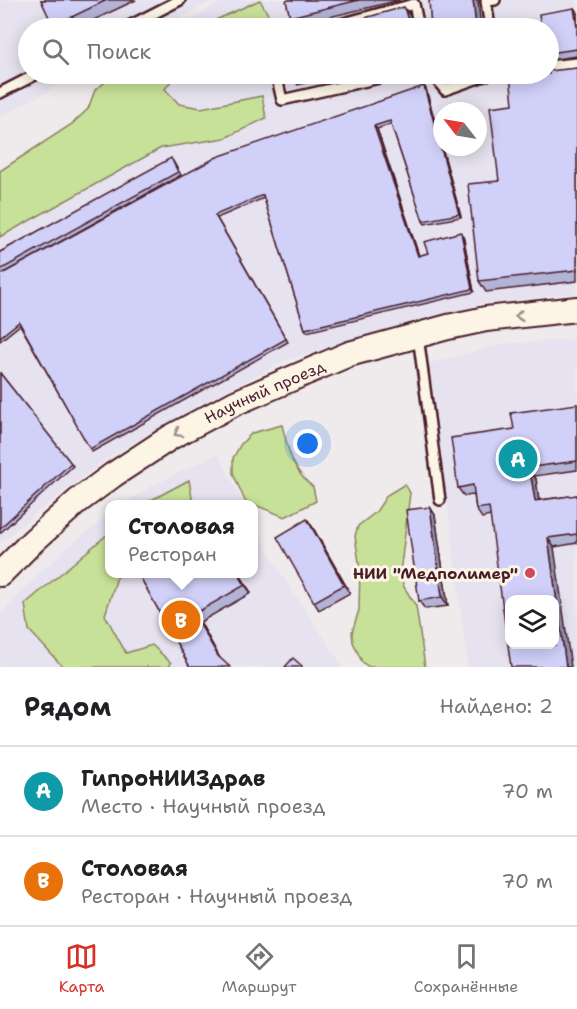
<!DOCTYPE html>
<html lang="ru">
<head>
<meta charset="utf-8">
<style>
	body { margin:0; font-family:"Shantell Sans",sans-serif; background:#f6f6f6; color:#202124 }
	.controls { position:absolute; right:18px; bottom:18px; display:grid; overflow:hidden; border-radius:12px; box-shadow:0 3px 15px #0003 }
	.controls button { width:54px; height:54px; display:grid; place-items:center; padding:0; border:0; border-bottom:2px solid #e0e0e0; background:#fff; color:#202124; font:30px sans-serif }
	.compass { position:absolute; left:433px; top:102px; width:54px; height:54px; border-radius:50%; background:#fff; box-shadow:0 3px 15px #0003; rotate:301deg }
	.you { position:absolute; left:308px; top:444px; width:21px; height:21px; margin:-15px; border:4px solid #fff; border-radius:50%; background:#1a73e8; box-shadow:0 0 0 9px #1a73e833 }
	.badge { display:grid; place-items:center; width:39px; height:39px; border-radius:50%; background:#d93025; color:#fff; font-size:20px; font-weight:700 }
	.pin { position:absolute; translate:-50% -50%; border:3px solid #fff; box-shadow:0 2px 6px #0006 }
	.popup { position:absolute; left:105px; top:500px; width:153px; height:78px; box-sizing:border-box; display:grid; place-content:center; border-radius:12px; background:#fff; filter:drop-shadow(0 2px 4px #0005); font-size:20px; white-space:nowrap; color:#757577 }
	.popup b { font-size:22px; color:#202124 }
	.popup::after { content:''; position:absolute; left:50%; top:100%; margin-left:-12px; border:12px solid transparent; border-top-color:#fff }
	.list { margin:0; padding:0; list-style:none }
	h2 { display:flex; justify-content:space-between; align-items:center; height:78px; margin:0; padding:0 24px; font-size:26px }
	h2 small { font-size:20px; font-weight:400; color:#757577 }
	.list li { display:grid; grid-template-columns:39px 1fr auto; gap:18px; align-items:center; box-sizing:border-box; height:90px; padding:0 24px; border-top:2px solid #e0e0e0 }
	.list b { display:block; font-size:22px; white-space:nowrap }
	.list p { margin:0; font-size:20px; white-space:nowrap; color:#757577 }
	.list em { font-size:20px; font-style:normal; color:#757577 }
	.icon { flex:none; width:33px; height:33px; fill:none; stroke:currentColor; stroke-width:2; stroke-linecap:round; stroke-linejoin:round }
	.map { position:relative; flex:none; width:577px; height:667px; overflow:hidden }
	.search { position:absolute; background:#fff; box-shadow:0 3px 15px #0003; left:18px; right:18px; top:18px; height:66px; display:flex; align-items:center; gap:15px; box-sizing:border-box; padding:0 21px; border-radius:33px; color:#757577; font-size:22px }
	.sheet { height:258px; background:#fff }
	nav { display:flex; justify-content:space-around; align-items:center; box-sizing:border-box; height:84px; border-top:2px solid #e0e0e0; background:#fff; font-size:16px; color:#757577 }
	nav a { display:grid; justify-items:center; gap:3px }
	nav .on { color:#d93025 }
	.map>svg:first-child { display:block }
	.built { fill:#e6e2ef; fill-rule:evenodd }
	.green { fill:#c8e198; stroke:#898062; stroke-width:1.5 }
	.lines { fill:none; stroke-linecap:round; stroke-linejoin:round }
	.service-casing { stroke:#4a1f2b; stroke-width:14 }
	.tertiary-casing { stroke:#4a1f2b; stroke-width:28 }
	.service { stroke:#fcf5e5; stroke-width:9 }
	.tertiary { stroke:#fcf5e5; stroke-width:24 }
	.wall { fill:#b3b3d6; stroke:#4a1f2b; stroke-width:1.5 }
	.shaded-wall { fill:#9292ae; stroke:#4a1f2b; stroke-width:1.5 }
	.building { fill:#d0d0f9; stroke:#4a1f2b; stroke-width:1.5; fill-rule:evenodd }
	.oneway { stroke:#a38a88 }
	.poi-dot { fill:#d1495b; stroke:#fcf5e5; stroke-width:2 }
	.labels { text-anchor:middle; stroke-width:6; stroke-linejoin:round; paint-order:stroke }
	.street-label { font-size:16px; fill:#4a1f2b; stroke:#fcf5e5 }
	.poi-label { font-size:16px; font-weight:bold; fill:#4a1f2b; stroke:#fcf5e5; text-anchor:end }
</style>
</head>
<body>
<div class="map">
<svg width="577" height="667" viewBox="0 0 577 667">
	<rect width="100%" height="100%" fill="#efeaeb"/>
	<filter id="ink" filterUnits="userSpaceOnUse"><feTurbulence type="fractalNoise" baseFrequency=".0167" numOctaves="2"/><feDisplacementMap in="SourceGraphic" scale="12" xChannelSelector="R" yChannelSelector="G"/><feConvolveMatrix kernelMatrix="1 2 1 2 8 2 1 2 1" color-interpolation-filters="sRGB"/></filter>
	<g filter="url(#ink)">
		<g class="built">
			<path d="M0 0H214L162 28H28V74H79L0 117Z"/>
			<path d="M226 0H577V293L483 304 386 329 287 360 199 405 114 454 39 510 0 544V229L147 74H548V28H176ZM442 111H478V147H442Z"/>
			<path d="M577 339V667H468L430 363 503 344ZM510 600H554V644H510Z"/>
			<path d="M218 454 244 504H124L152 486Z"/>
			<path d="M109 515V574H253V521L279 571 343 667H0V616L25 587 64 550Z"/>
		</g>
		<g class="green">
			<path d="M260 0 270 18 256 28H198Z"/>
			<path d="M116 74H176L165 89 179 104 201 108 262 96 266 118 225 138 161 148 0 237V171L72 124 88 109 95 90Z"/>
			<path d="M282 425C288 449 292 471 313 487L316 501 285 517 245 501 233 473V458L241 444 252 433Z"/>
			<path d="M189 480 193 504H144Z"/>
			<path d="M405 484 410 493 400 574 404 587 416 606 425 667H369L362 662 353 642 352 632 359 610 360 569 355 536 358 526 376 512 387 495Z"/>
			<path d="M109 533V574H118L105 615 126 653 152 645 171 663 169 667H63L29 630 25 604Z"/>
		</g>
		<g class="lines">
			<g class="service-casing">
				<g id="service">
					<path d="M125 28 180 0"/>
					<path d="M325 28 414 4 419 28"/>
					<path d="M490 28 486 1 495 0"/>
					<path d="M548 66 577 63"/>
					<path d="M276 74 282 100 397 74"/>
					<path d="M432 74 445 90 490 74"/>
					<path d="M0 93 37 74"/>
					<path d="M418 336 440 500"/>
				</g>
			</g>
			<g class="tertiary-casing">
				<g id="tertiary">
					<path id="s1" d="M0 574 33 541 78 501 113 475 171 437 235 403 349 354 448 327 486 319 577 309"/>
				</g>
			</g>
			<use href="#service" class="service"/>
			<use href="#tertiary" class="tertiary"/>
		</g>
		<g class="wall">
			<path d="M41 0H136L77 28H55Z"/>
			<path d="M289 0H400L296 25 290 17Z"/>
			<path d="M574 8 577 12V56L549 60V28Z"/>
			<path d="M577 68V281L486 292 479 281 513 104Z"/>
			<path d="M291 74H340L298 85 292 77Z"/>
			<path d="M424 86 426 89 461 217 425 224 423 221 391 124 377 129 419 256 428 253 463 235 474 292 307 332 305 329 264 198 217 218 288 342 92 452 20 325 0 341V275Z"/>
			<path d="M173 161 181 175 0 275V252Z"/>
			<path d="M0 373 73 466 0 533Z"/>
			<path d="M577 404V470L534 476 536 479 539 500 577 495V543L554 547 490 516 482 518 476 509 474 495 464 496 458 488 514 429Z"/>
			<path d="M430 507 435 515 448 606 425 609 419 601Z"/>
			<path d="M307 519 313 528 350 593 319 610 314 602Z"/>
			<path d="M138 573H239L251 593 200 622 220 658 190 667Z"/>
		</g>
		<g class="shaded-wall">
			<path d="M473 0H478L481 28H476Z"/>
			<path d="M404 7 410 16 414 28H410Z"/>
			<path d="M574 8 577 12V27Z"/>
			<path d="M424 86 426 89 461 217 459 214Z"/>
			<path d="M374 126 377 129 420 259 418 256Z"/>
			<path d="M461 232 463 235 474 292 472 289Z"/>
			<path d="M530 471 536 479 540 509 535 501Z"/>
			<path d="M430 507 435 515 448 606 442 597Z"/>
			<path d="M307 519 313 528 350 593 344 585Z"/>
			<path d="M548 538 554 547 571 667H566Z"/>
			<path d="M238 573H239L251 593 245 585Z"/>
			<path d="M194 614 200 622 223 664 218 656Z"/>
		</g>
		<g class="building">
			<path d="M41 0H107L53 26Z"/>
			<path d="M289 0H359L290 17 286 1Z"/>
			<path d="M429 0H473L476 28H431Z"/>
			<path d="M404 7 410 28H329Z"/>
			<path d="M574 8 577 27V49L549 53V28H541L539 14Z"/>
			<path d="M577 68V270L479 281 468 184 499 181 490 107 513 104 510 75 525 74H549V71Z"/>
			<path d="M291 74H305L292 77Z"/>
			<path d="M424 86 459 214 423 221 390 121 374 126 418 256 428 253 424 242 461 232 472 289 305 329 263 195 215 215 286 339 90 449 19 322 0 337V275L217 157Z"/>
			<path d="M171 158 178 172 0 270V252Z"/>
			<path d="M0 373 71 463 0 528Z"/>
			<path d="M577 404V461L525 468 526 472 530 471 535 501 577 495V534L548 538 566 667H511L489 507 476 509 473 485 458 488 451 438 514 429 511 413ZM510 600H555V645H510Z"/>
			<path d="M430 507 442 597 419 601 406 510Z"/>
			<path d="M307 519 344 585 314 602 277 537Z"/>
			<path d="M138 573H238L245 585 194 614 218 656 230 667H190Z"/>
			<path d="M293 658 302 666V667H285Z"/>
		</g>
		<defs><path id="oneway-chevron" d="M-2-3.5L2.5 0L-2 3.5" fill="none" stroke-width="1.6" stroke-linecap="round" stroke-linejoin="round" transform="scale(1.5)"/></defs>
		<g class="oneway">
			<use href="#oneway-chevron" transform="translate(519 316) rotate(174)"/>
			<use href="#oneway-chevron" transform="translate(178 433) rotate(151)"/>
		</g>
	</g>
	<circle class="poi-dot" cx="530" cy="573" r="6"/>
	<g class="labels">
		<g class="street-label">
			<text dy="6" stroke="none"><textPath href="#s1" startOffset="324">Научный проезд</textPath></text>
		</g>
		<g class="poi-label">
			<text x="518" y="579">НИИ "Медполимер"</text>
		</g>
	</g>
</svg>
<div class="controls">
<button><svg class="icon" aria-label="layers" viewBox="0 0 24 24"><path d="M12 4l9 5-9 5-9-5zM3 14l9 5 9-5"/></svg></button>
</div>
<svg class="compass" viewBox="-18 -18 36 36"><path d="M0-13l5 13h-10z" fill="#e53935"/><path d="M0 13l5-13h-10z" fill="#757577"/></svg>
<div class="you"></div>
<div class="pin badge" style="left:518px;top:459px;background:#0f9aa8">A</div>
<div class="pin badge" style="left:181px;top:620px;background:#e8710a">B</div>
<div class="popup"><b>Столовая</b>Ресторан</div>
<div class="search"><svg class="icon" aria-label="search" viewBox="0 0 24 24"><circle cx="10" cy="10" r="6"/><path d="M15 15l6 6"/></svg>Поиск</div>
</div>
<section class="sheet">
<h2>Рядом<small>Найдено: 2</small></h2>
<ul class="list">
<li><span class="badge" style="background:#0f9aa8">A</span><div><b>ГипроНИИЗдрав</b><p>Место · Научный проезд</p></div><em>70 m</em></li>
<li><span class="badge" style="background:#e8710a">B</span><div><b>Столовая</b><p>Ресторан · Научный проезд</p></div><em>70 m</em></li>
</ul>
</section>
<nav>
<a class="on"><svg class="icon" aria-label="map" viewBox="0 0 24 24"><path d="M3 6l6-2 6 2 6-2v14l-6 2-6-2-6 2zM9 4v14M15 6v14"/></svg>Карта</a>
<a><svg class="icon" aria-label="directions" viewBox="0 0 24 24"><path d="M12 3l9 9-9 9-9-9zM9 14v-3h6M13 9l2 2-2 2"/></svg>Маршрут</a>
<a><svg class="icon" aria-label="saved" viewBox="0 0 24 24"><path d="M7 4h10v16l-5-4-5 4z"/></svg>Сохранённые</a>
</nav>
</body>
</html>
